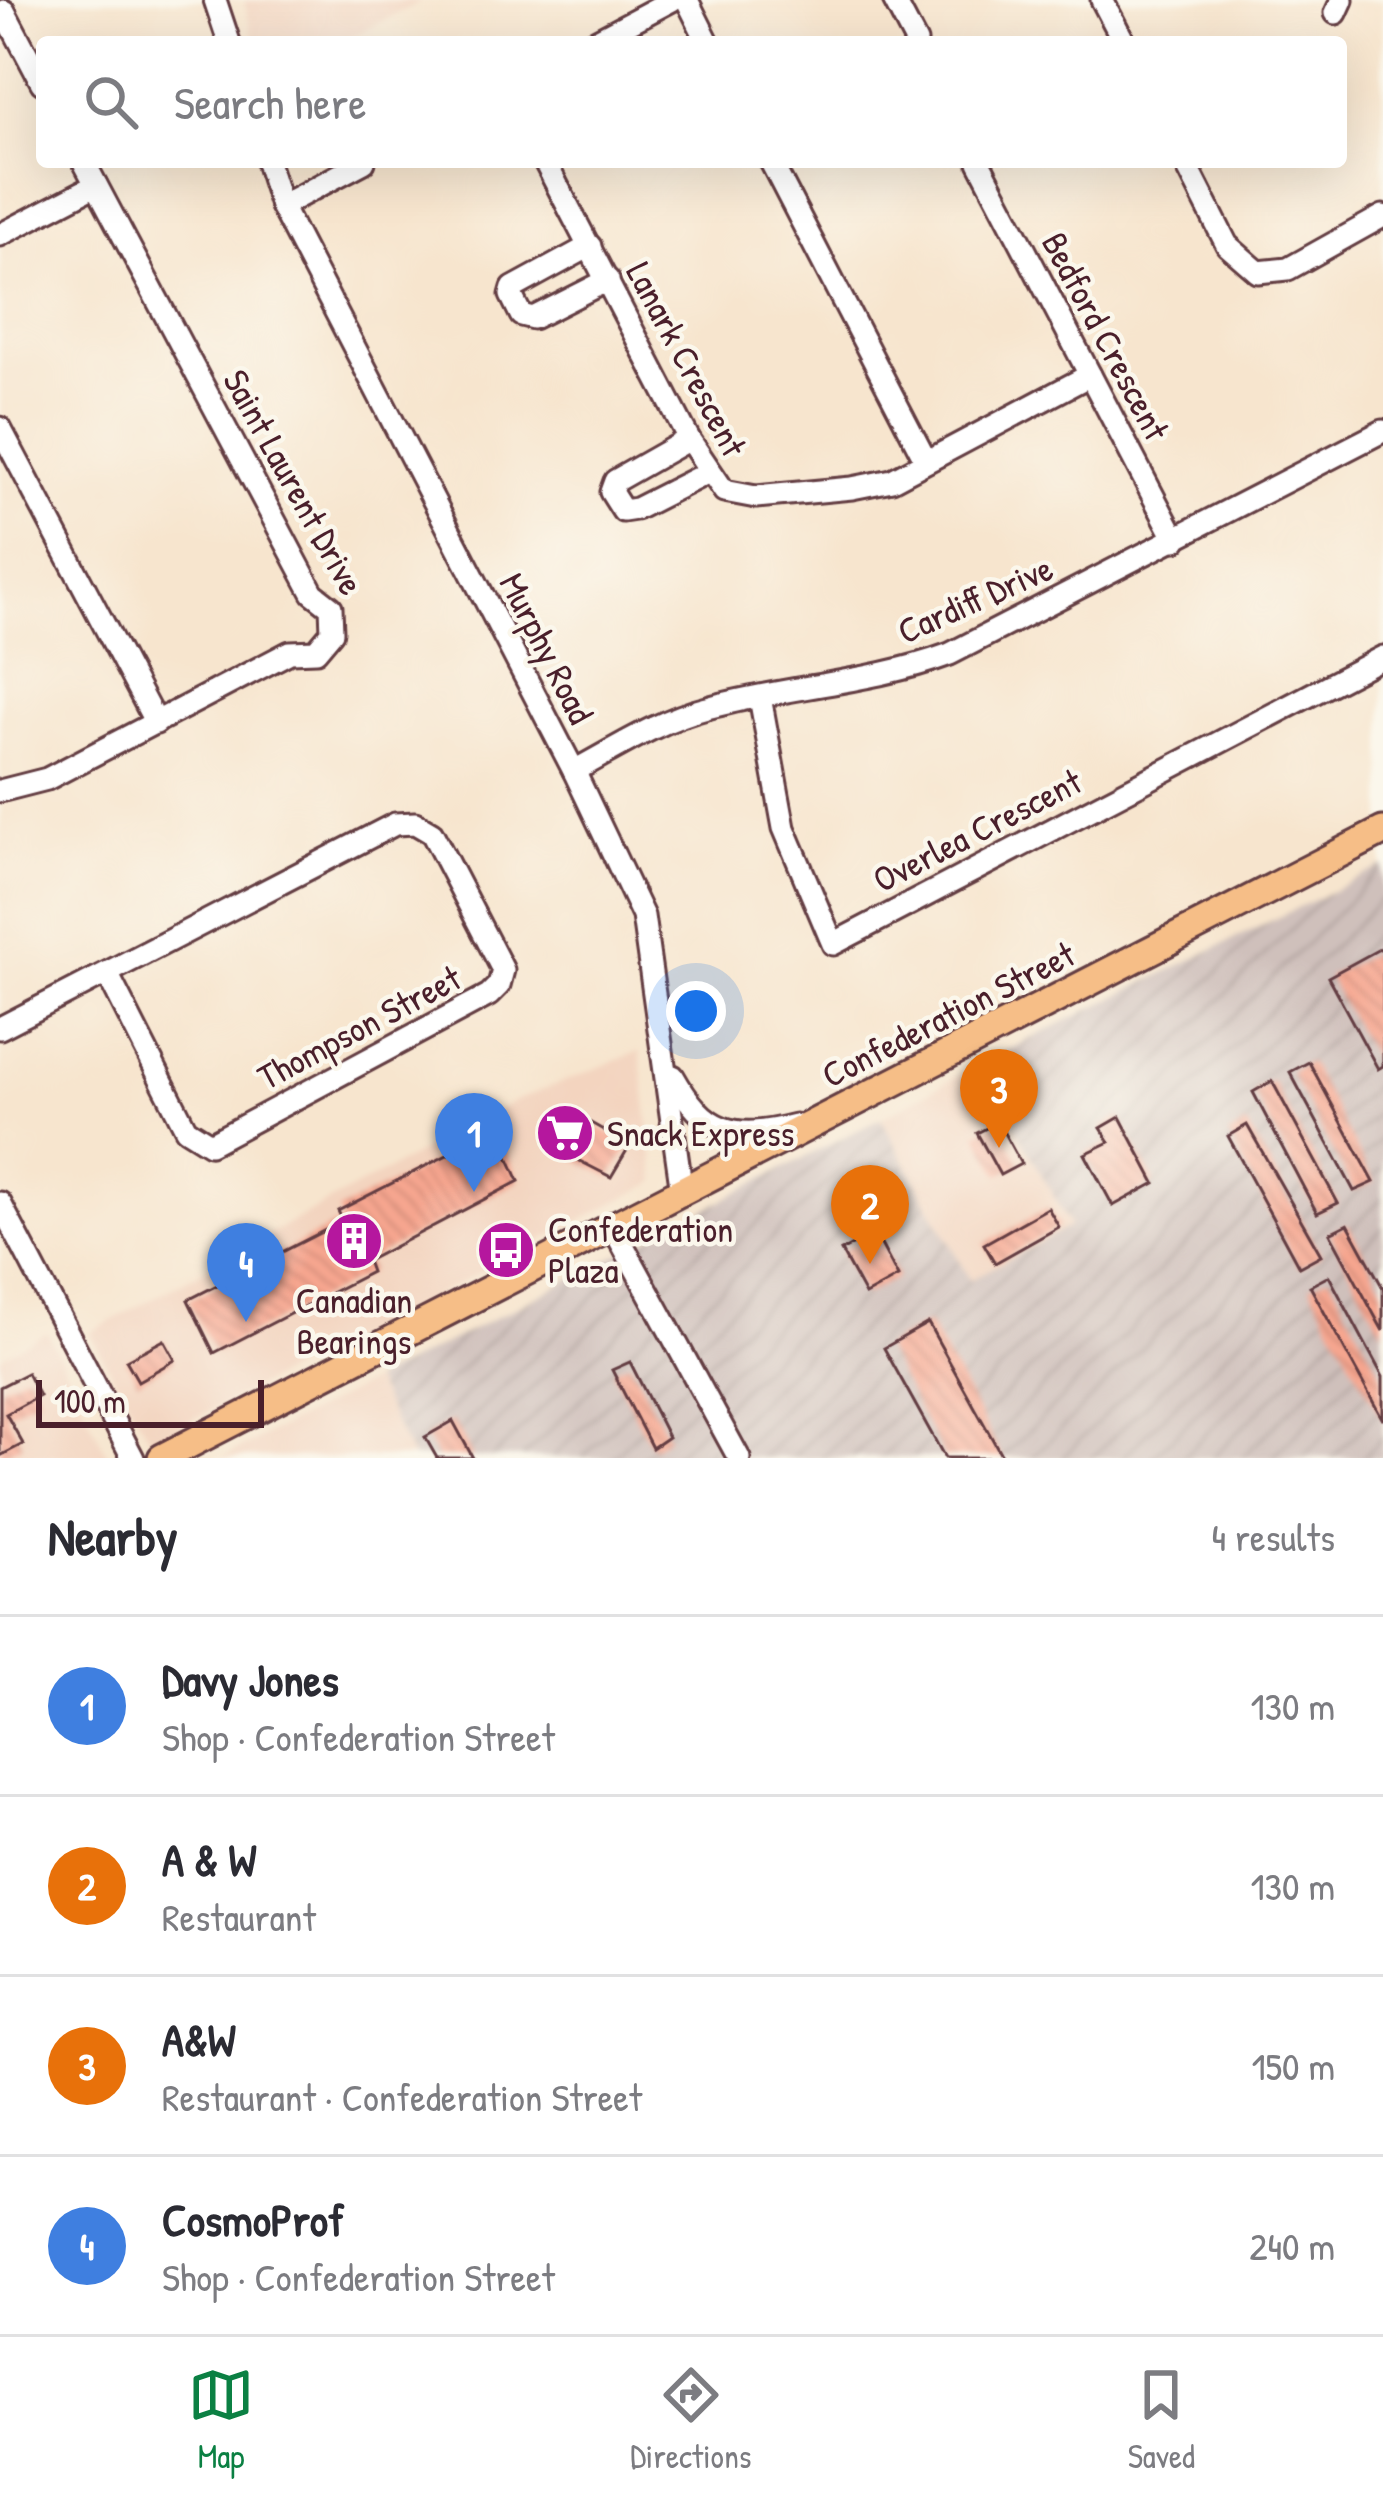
<!DOCTYPE html>
<html lang="en">
<head>
<meta charset="utf-8">
<style>
	body { margin:0; font-family:"Patrick Hand",sans-serif; background:#f2f2f3; color:#2b2b33 }
	.scale { position:absolute; left:36px; bottom:30px; width:228px; box-sizing:border-box; padding-left:12px; border:6px solid #4a1f2b; border-top:0; font-size:33px; line-height:42px; white-space:nowrap; color:#4a1f2b; -webkit-text-stroke:9px #fbf7ec; paint-order:stroke }
	.you { position:absolute; left:696px; top:1011px; width:42px; height:42px; margin:-30px; border:9px solid #fff; border-radius:50%; background:#1a73e8; box-shadow:0 0 0 18px #1a73e833 }
	.badge { display:grid; place-items:center; width:78px; height:78px; border-radius:50%; background:#0b8043; color:#fff; font-size:39px; font-weight:700 }
	.pin { position:absolute; translate:-50% -99px; filter:drop-shadow(0 3px 6px #0008) }
	.pin::after { content:''; position:absolute; top:63px; width:42px; height:36px; background:inherit; clip-path:polygon(0 0,100% 0,50% 100%) }
	.list { margin:0; padding:0; list-style:none }
	h2 { display:flex; justify-content:space-between; align-items:center; height:156px; margin:0; padding:0 48px; font-size:51px }
	h2 small { font-size:39px; font-weight:400; color:#7c7c81 }
	.list li { display:grid; grid-template-columns:78px 1fr auto; gap:36px; align-items:center; box-sizing:border-box; height:180px; padding:0 48px; border-top:3px solid #e1e1e2 }
	.list b { display:block; font-size:45px; white-space:nowrap }
	.list p { margin:0; font-size:39px; white-space:nowrap; color:#7c7c81 }
	.list em { font-size:39px; font-style:normal; color:#7c7c81 }
	.icon { flex:none; width:66px; height:66px; fill:none; stroke:currentColor; stroke-width:2; stroke-linecap:round; stroke-linejoin:round }
	.map { position:relative; flex:none; width:1383px; height:1458px; overflow:hidden }
	.search { position:absolute; background:#fff; box-shadow:0 12px 48px #0002; left:36px; right:36px; top:36px; height:132px; display:flex; align-items:center; gap:30px; box-sizing:border-box; padding:0 42px; border-radius:12px; color:#7c7c81; font-size:45px }
	.sheet { height:876px; background:#fff }
	nav { display:flex; justify-content:space-around; align-items:center; box-sizing:border-box; height:168px; border-top:3px solid #e1e1e2; background:#fff; font-size:33px; color:#7c7c81 }
	nav a { display:grid; justify-items:center; gap:6px }
	nav .on { color:#0b8043 }
	.map>svg:first-child { display:block }
	.built { fill:#f3d4bf }
	.industrial { fill:url(#industrial-furrows) }
	.building { fill:url(#building-back-hatch) }
	.lines { fill:none; stroke-linecap:round; stroke-linejoin:round }
	.minor-casing { stroke:#643d43; stroke-width:27 }
	.major-casing { stroke:#643d43; stroke-width:33 }
	.minor { stroke:#fff; stroke-width:21 }
	.major { stroke:#f6be87; stroke-width:27 }
	.labels { text-anchor:middle; stroke-width:9; stroke-linejoin:round; paint-order:stroke }
	.street-label { font-size:36px; fill:#4a1f2b; stroke:#fbf7ec }
	.poi-label { font-size:36px; fill:#4a1f2b; stroke:#fbf7ec; text-anchor:start }
</style>
</head>
<body>
<div class="map">
<svg width="1383" height="1458" viewBox="0 0 1383 1458">
	<defs>
		<pattern id="industrial-furrows" width="10" height="10" patternUnits="userSpaceOnUse" patternTransform="scale(3)"><rect width="10" height="10" fill="#cfc0bb"/><path d="M-1 1l2-2M0 10L10 0M9 11l2-2" fill="none" stroke="#b3a5a1"/></pattern>
		<pattern id="building-back-hatch" width="6" height="6" patternUnits="userSpaceOnUse" patternTransform="scale(3)"><rect width="6" height="6" fill="#f6a68f"/><path d="M-1 5l2 2M0 0l6 6M5-1l2 2" fill="none" stroke="#d48e7c"/></pattern>
	</defs>
	<rect width="100%" height="100%" fill="#fbf7ec"/>
	<filter id="ink" filterUnits="userSpaceOnUse"><feTurbulence type="fractalNoise" baseFrequency=".00833" numOctaves="2"/><feDisplacementMap in="SourceGraphic" scale="24" xChannelSelector="R" yChannelSelector="G"/><feConvolveMatrix kernelMatrix="1 2 1 2 8 2 1 2 1" color-interpolation-filters="sRGB"/></filter>
	<filter id="wash" filterUnits="userSpaceOnUse"><feTurbulence type="fractalNoise" baseFrequency=".004" numOctaves="4" result="noise"/><feDisplacementMap in="SourceGraphic" scale="48" xChannelSelector="R" yChannelSelector="G"/><feGaussianBlur stdDeviation="2.7" result="paint"/><feColorMatrix in="noise" values="0 0 0 0 0 0 0 0 0 0 0 0 0 0 0 0 0 1.4 0 .05"/><feComposite in="paint" operator="in"/></filter>
	<g filter="url(#wash)">
		<rect width="100%" height="100%" fill="#f7e5ce"/>
		<g class="built">
			<path d="M244 0H424L341 42H254Z"/>
			<path d="M640 1051 656 1182 151 1441 89 1333 515 1101Z"/>
			<path d="M981 1063 1070 1226 970 1281 881 1118Z"/>
			<path d="M47 1332 109 1458H0V1357Z"/>
			<path d="M373 1381 412 1458H222Z"/>
		</g>
		<path class="industrial" d="M1383 866V1458H412L373 1381 881 1118 970 1280 1070 1226 981 1063Z"/>
		<g id="blocks">
			<g class="building">
				<path d="M1383 947V1066L1378 1069 1328 977Z"/>
				<path d="M1309 1062 1374 1182 1354 1191 1290 1072Z"/>
				<path d="M1272 1081 1338 1203 1317 1213 1253 1092Z"/>
				<path d="M561 1114 579 1124 582 1118 630 1145 611 1177 564 1153 568 1146 550 1136Z"/>
				<path d="M1120 1117 1155 1183 1113 1206 1085 1154 1110 1142 1101 1128Z"/>
				<path d="M998 1122 1021 1164 1000 1175 977 1133Z"/>
				<path d="M1247 1125 1321 1255 1299 1267 1228 1136Z"/>
				<path d="M496 1130 519 1181 367 1261 371 1272 214 1353 188 1300 343 1221 338 1211Z"/>
				<path d="M1048 1208 1059 1227 995 1263 984 1244Z"/>
				<path d="M1348 1224 1383 1288V1331L1330 1233Z"/>
				<path d="M875 1233 898 1277 865 1295 841 1251Z"/>
				<path d="M1329 1276 1383 1377V1420L1310 1286Z"/>
				<path d="M928 1323 1003 1458H945L884 1348Z"/>
				<path d="M164 1340 175 1360 138 1381 126 1360Z"/>
				<path d="M630 1362 668 1437 652 1448 612 1370Z"/>
				<path d="M27 1373 39 1396 6 1414 23 1444 0 1456V1387Z"/>
				<path d="M453 1421 473 1458H437L425 1437Z"/>
			</g>
		</g>
	</g>
	<g filter="url(#ink)">
		<use href="#blocks" fill-opacity="0" stroke="#643d43" stroke-width="3"/>
		<g class="lines">
			<g class="minor-casing">
				<g id="minor">
					<path d="M215 0 229 42"/>
					<path d="M687 0 708 42"/>
					<path d="M894 0 916 42"/>
					<path d="M1102 0 1124 42"/>
					<path d="M4 11 42 83"/>
					<path d="M1336 13 1342 0"/>
					<path d="M593 42 672 0"/>
					<path d="M267 162 281 206 574 771 643 916 682 1192"/>
					<path d="M545 162 689 439 724 491 756 497 852 488 892 480 1090 375"/>
					<path d="M771 162 926 461"/>
					<path d="M979 162 1176 540"/>
					<path d="M1185 162 1227 245 1258 272 1288 269 1383 216"/>
					<path d="M281 206 364 162"/>
					<path d="M0 235 96 185"/>
					<path d="M590 246 513 288 511 295 521 315 533 318 608 280"/>
					<path d="M0 428 156 723"/>
					<path d="M689 439 615 481 611 492 623 511 636 509 709 472"/>
					<path d="M760 697 784 828 833 944 1383 657"/>
					<path d="M574 771C617 748 659 720 707 708 787 686 872 683 950 654L1383 431"/>
					<path d="M0 791 47 779 290 652 316 651 332 632 331 607 313 593 84 162"/>
					<path d="M0 1028 395 824 415 823 432 833 503 970 499 985 489 995 210 1144 186 1129 107 973"/>
					<path d="M673 1076C705 1133 732 1141 795 1125"/>
					<path d="M0 1203 133 1458"/>
					<path d="M614 1229 739 1458"/>
				</g>
			</g>
			<g class="major-casing">
				<path id="major" d="M162 1458 1383 831"/>
			</g>
			<use href="#minor" class="minor"/>
			<use href="#major" class="major"/>
		</g>
	</g>
	<defs>
		<g id="supermarket-disc" transform="scale(3)"><circle r="9.5" fill="#b5179e" stroke="#fbf7ec"/><path d="M-6-5.5h2.5l.6 2H6L4.5 2H-2.5L-4.4-4H-6ZM-1.5 3.2a1.3 1.3 0 1 0 .1 0ZM3 3.2a1.3 1.3 0 1 0 .1 0Z" fill="#fff"/></g>
		<g id="building-disc" transform="scale(3)"><circle r="9.5" fill="#b5179e" stroke="#fbf7ec"/><path d="M-4-6H4V6H1V3H-1V6H-4ZM-2.5-4.3h1.7v1.8h-1.7ZM.8-4.3h1.7v1.8H.8ZM-2.5-1h1.7V.8h-1.7ZM.8-1h1.7V.8H.8Z" fill="#fff"/></g>
		<g id="bus-disc" transform="scale(3)"><circle r="9.5" fill="#b5179e" stroke="#fbf7ec"/><path d="M-5-6H5V4H4V6H2V4H-2V6H-4V4H-5ZM-3.5-4V0h7V-4ZM-3.5 1.2v1.5H-2V1.2ZM2 1.2v1.5H3.5V1.2Z" fill="#fff"/></g>
	</defs>
	<g fill-rule="evenodd">
		<use href="#supermarket-disc" x="565" y="1133"/>
		<use href="#building-disc" x="354" y="1241"/>
		<use href="#bus-disc" x="506" y="1250"/>
	</g>
	<g class="labels">
		<g class="street-label">
			<text transform="translate(1106 336) rotate(62)" y="13">Bedford Crescent</text>
			<text transform="translate(687 359) rotate(62)" y="13">Lanark Crescent</text>
			<text transform="translate(294 482) rotate(61)" y="13">Saint Laurent Drive</text>
			<text transform="translate(975 599) rotate(-24)" y="13">Cardiff Drive</text>
			<text transform="translate(547 648) rotate(63)" y="13">Murphy Road</text>
			<text transform="translate(977 830) rotate(-27)" y="13">Overlea Crescent</text>
			<text transform="translate(948 1014) rotate(-27)" y="13">Confederation Street</text>
			<text transform="translate(359 1027) rotate(-28)" y="13">Thompson Street</text>
		</g>
		<g class="poi-label">
			<text x="607" y="1146">Snack Express</text>
			<text x="548" y="1242">Confederation<tspan x="548" dy="41">Plaza</tspan></text>
			<text x="354" y="1313" text-anchor="middle">Canadian<tspan x="354" dy="41">Bearings</tspan></text>
		</g>
	</g>
</svg>
<div class="scale">100 m</div>
<div class="you"></div>
<div class="pin badge" style="left:474px;top:1192px;background:#3f7fe0">1</div>
<div class="pin badge" style="left:870px;top:1264px;background:#e8710a">2</div>
<div class="pin badge" style="left:999px;top:1148px;background:#e8710a">3</div>
<div class="pin badge" style="left:246px;top:1322px;background:#3f7fe0">4</div>
<div class="search"><svg class="icon" aria-label="search" viewBox="0 0 24 24"><circle cx="10" cy="10" r="6"/><path d="M15 15l6 6"/></svg>Search here</div>
</div>
<section class="sheet">
<h2>Nearby<small>4 results</small></h2>
<ul class="list">
<li><span class="badge" style="background:#3f7fe0">1</span><div><b>Davy Jones</b><p>Shop · Confederation Street</p></div><em>130 m</em></li>
<li><span class="badge" style="background:#e8710a">2</span><div><b>A &amp; W</b><p>Restaurant</p></div><em>130 m</em></li>
<li><span class="badge" style="background:#e8710a">3</span><div><b>A&amp;W</b><p>Restaurant · Confederation Street</p></div><em>150 m</em></li>
<li><span class="badge" style="background:#3f7fe0">4</span><div><b>CosmoProf</b><p>Shop · Confederation Street</p></div><em>240 m</em></li>
</ul>
</section>
<nav>
<a class="on"><svg class="icon" aria-label="map" viewBox="0 0 24 24"><path d="M3 6l6-2 6 2 6-2v14l-6 2-6-2-6 2zM9 4v14M15 6v14"/></svg>Map</a>
<a><svg class="icon" aria-label="directions" viewBox="0 0 24 24"><path d="M12 3l9 9-9 9-9-9zM9 14v-3h6M13 9l2 2-2 2"/></svg>Directions</a>
<a><svg class="icon" aria-label="saved" viewBox="0 0 24 24"><path d="M7 4h10v16l-5-4-5 4z"/></svg>Saved</a>
</nav>
</body>
</html>
